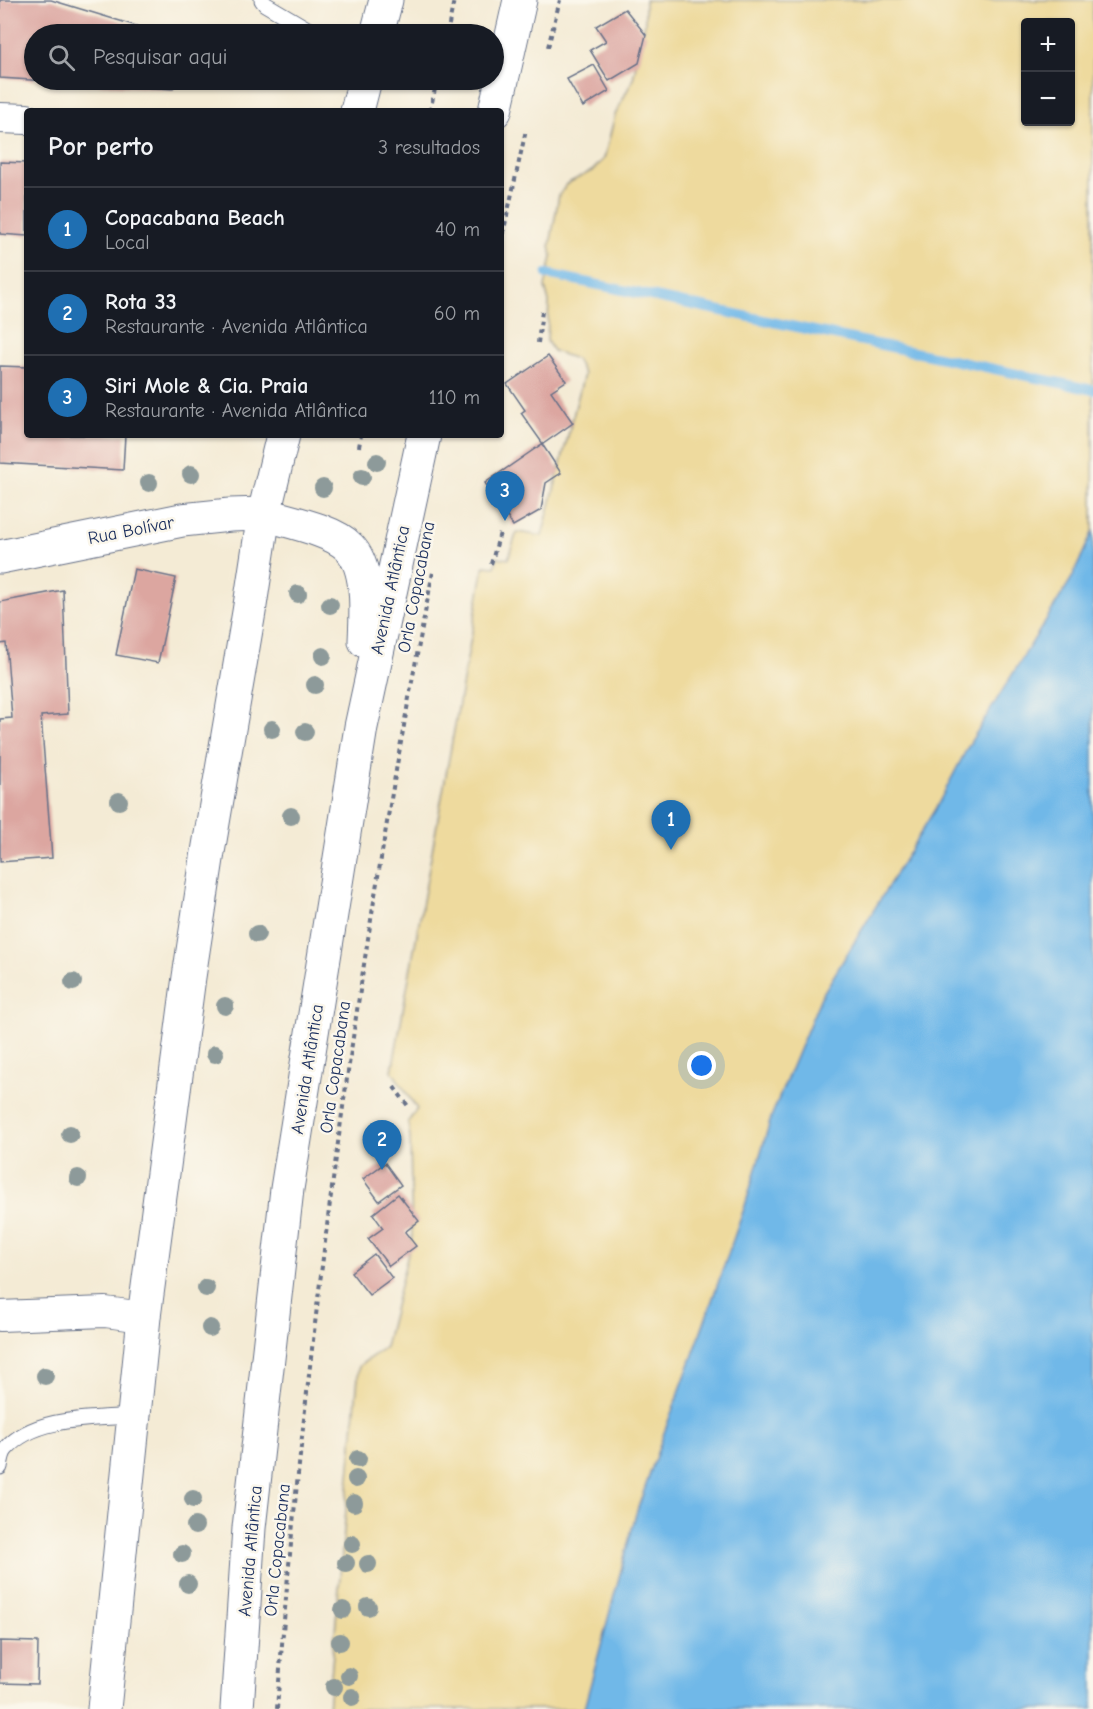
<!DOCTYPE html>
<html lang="pt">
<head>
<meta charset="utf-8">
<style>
	body { margin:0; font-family:"Comic Neue",sans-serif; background:#242831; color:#f1f3f6 }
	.controls { position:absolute; right:18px; top:18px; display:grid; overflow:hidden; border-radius:6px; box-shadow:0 2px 4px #0004 }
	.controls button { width:54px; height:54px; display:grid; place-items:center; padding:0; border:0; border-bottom:2px solid #363941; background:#171b24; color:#f1f3f6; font:30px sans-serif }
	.you { position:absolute; left:702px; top:1066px; width:21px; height:21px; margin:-15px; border:4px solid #fff; border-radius:50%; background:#1a73e8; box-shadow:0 0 0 9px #1a73e833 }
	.badge { display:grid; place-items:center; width:39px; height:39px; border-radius:50%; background:#1f6fb2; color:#fff; font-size:20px; font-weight:700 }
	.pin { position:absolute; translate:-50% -50px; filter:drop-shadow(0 2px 3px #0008) }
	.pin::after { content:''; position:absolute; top:32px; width:21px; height:18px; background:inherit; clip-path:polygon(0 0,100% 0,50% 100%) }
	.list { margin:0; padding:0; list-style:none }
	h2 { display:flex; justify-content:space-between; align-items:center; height:78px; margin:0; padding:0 24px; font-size:26px }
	h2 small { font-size:20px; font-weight:400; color:#9ea1a6 }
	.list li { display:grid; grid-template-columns:39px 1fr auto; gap:18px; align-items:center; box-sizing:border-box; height:84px; padding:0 24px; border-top:2px solid #363941 }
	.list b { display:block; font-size:22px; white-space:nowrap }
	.list p { margin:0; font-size:20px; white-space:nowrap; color:#9ea1a6 }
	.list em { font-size:20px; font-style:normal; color:#9ea1a6 }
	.icon { flex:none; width:33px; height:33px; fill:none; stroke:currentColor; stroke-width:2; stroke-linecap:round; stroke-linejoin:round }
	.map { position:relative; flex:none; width:1093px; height:1709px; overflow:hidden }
	.search { position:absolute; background:#171b24; box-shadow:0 2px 4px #0004; left:24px; top:24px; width:480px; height:66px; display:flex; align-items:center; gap:15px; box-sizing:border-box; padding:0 21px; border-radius:33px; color:#9ea1a6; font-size:22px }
	.panel { position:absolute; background:#171b24; box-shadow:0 2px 4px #0004; left:24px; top:108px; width:480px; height:330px; border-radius:6px }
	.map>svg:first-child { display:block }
	.sand { fill:#eeda9e; stroke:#84847e; stroke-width:1.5; fill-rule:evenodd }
	.water { fill:#6fb8e8; stroke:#4574a3; stroke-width:1.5 }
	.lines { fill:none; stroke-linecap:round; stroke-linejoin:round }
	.stream { stroke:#6fb8e8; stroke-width:10 }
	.building { fill:#dca6a0 }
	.service-casing { stroke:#677188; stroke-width:17 }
	.minor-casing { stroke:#677188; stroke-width:32 }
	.primary-casing { stroke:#677188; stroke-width:35 }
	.trunk-casing { stroke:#677188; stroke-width:35 }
	.path { stroke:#677188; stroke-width:4; stroke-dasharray:4.5 4.5; stroke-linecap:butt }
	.service { stroke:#fff; stroke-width:15 }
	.minor { stroke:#fff; stroke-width:30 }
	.primary { stroke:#fff; stroke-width:33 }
	.trunk { stroke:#fff; stroke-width:33 }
	.tree { fill:#8d9a9a }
	.labels { text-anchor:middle; stroke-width:5; stroke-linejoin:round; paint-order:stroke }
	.street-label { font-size:18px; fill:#1b2f5e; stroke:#fbf7ec }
</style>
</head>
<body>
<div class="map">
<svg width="1093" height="1709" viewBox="0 0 1093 1709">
	<rect width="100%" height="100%" fill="#fbf7ec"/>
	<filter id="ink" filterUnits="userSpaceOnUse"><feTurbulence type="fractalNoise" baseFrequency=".0167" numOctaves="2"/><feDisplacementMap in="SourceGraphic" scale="12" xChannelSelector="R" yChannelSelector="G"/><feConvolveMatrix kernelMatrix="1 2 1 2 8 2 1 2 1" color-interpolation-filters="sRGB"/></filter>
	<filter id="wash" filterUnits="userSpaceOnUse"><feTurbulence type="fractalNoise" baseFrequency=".008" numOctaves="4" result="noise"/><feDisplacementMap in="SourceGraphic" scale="24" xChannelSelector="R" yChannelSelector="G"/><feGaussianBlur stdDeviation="1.35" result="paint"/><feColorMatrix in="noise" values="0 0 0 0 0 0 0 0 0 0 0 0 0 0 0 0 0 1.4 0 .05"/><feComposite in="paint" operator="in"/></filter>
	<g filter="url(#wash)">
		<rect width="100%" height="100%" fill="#f4ebd5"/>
		<path class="sand" d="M645 0H1093V531L1072 578 970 743 937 806 821 997 772 1115 745 1206 693 1355 664 1433 636 1514 584 1709H328L359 1366 385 1347 412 1237 410 1137 408 1122 417 1109 392 1071 484 566 495 567 497 557 508 559 517 532 542 536 584 374 576 359 553 351 547 341 549 302 545 287 552 257 550 245 559 195 568 183 592 171 604 159 615 115 633 79 645 23ZM1026 22H1070V122H1026Z"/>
		<path class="water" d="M1093 531V1709H584L636 1514 664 1433 693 1355 745 1206 772 1115 821 997 937 806 970 743 1072 578Z"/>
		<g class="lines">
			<path class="stream" d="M547 274 1093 390"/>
		</g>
		<g id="blocks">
			<g class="building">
				<path d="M0 0H51L163 34H34V80H176L173 89 0 78Z"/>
				<path d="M625 9 646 35 639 63 609 81 590 50 606 41 596 26Z"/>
				<path d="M594 65 609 91 583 107 567 79Z"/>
				<path d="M0 162 27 163V236L0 234Z"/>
				<path d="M548 356 566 381 551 391 573 423 543 444 521 413 525 410 507 384Z"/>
				<path d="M0 366 27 367V435H125L123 470 0 463Z"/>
				<path d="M542 444 561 473 546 483 541 510 513 526 485 483Z"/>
				<path d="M134 569 176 578 158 663 116 655Z"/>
				<path d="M63 590 68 714 41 716 52 858 0 862V719L12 718 6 643 0 644V602Z"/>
				<path d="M385 1163 401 1185 379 1201 363 1179Z"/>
				<path d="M398 1194 419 1221 405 1232 416 1246 389 1266 368 1239 383 1228 373 1214Z"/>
				<path d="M374 1254 392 1278 369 1295 351 1272Z"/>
				<path d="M0 1641 38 1642 37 1684 0 1683Z"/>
			</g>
		</g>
	</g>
	<g filter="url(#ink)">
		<use href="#blocks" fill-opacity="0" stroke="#677188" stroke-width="1.5"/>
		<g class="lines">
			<g class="service-casing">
				<g id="service">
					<path d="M262 0 265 4 309 30 320 34"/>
					<path d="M0 1467C1 1461 2 1453 6 1449 34 1416 94 1419 134 1416"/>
				</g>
			</g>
			<g class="minor-casing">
				<g id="minor">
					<path d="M0 118 27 119"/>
					<path d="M0 1316 105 1312 144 1317"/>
				</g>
			</g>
			<g class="primary-casing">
				<path id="primary" d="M0 557 182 520 230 515 264 514"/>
			</g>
			<g class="trunk-casing">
				<g id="trunk">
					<path d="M377 34 386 0"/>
					<path d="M357 111 365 80"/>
					<path d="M495 111 520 0"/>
					<path d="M264 514C286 521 333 530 349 547 370 568 366 614 365 641"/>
					<path d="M104 1709 144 1317 189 977 208 852 249 612 264 514 283 435"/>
					<path d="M237 1709 249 1528 287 1189 361 727 424 435"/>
				</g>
			</g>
			<g class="path">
				<path d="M447 34 454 0"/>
				<path d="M548 47 560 0"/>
				<path d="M430 111 437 80"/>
				<path d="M501 243 526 130"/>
				<path d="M538 343 542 311"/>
				<path d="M359 447 361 435"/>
				<path d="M491 564 500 533"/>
				<path d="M394 1087 408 1106"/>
				<path d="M277 1709C289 1542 308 1376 329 1210 357 996 391 784 433 572"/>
			</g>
			<use href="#service" class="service"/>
			<use href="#minor" class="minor"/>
			<use href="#primary" class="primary"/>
			<use href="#trunk" class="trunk"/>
		</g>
		<g class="tree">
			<circle cx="377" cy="462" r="9"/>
			<circle cx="191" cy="474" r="9"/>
			<circle cx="362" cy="477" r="9"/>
			<circle cx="149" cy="483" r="9"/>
			<circle cx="323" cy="488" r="9"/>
			<circle cx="298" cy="594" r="9"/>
			<circle cx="330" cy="605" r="9"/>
			<circle cx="323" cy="656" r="9"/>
			<circle cx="315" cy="685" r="9"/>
			<circle cx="272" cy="729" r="9"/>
			<circle cx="305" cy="732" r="9"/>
			<circle cx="119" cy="801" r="9"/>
			<circle cx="291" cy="816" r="9"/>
			<circle cx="257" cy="934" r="9"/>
			<circle cx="73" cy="982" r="9"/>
			<circle cx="225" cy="1006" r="9"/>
			<circle cx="215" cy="1054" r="9"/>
			<circle cx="70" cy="1134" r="9"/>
			<circle cx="78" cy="1178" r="9"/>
			<circle cx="206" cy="1288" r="9"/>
			<circle cx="210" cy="1328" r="9"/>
			<circle cx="45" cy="1376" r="9"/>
			<circle cx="358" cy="1459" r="9"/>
			<circle cx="356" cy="1479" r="9"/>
			<circle cx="193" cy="1499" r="9"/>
			<circle cx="354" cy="1503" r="9"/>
			<circle cx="195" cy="1526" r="9"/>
			<circle cx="352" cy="1544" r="9"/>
			<circle cx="182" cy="1554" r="9"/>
			<circle cx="346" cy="1563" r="9"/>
			<circle cx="368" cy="1564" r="9"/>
			<circle cx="188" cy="1584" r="9"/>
			<circle cx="368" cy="1607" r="9"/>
			<circle cx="343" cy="1610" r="9"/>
			<circle cx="340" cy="1642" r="9"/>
			<circle cx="349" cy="1676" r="9"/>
			<circle cx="334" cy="1687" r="9"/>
			<circle cx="352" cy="1697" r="9"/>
		</g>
	</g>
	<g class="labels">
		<g class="street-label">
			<text transform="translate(131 530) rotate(-11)" y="6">Rua Bolívar</text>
			<text transform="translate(416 587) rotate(-79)" y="6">Orla Copacabana</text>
			<text transform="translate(390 590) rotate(-78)" y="6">Avenida Atlântica</text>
			<text transform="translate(335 1067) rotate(-82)" y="6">Orla Copacabana</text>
			<text transform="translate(307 1069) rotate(-81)" y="6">Avenida Atlântica</text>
			<text transform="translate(277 1550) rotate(-84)" y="6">Orla Copacabana</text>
			<text transform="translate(250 1551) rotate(-85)" y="6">Avenida Atlântica</text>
		</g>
	</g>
</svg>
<div class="controls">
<button>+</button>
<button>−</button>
</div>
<div class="you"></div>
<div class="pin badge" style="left:671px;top:850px">1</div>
<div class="pin badge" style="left:382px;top:1170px">2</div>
<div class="pin badge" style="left:505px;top:521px">3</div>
<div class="search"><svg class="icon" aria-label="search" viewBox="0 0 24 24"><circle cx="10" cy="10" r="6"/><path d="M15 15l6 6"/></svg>Pesquisar aqui</div>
<section class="panel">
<h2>Por perto<small>3 resultados</small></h2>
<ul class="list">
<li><span class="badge">1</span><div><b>Copacabana Beach</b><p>Local</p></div><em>40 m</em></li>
<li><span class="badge">2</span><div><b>Rota 33</b><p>Restaurante · Avenida Atlântica</p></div><em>60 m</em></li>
<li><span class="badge">3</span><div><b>Siri Mole &amp; Cia. Praia</b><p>Restaurante · Avenida Atlântica</p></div><em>110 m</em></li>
</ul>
</section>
</div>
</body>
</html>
